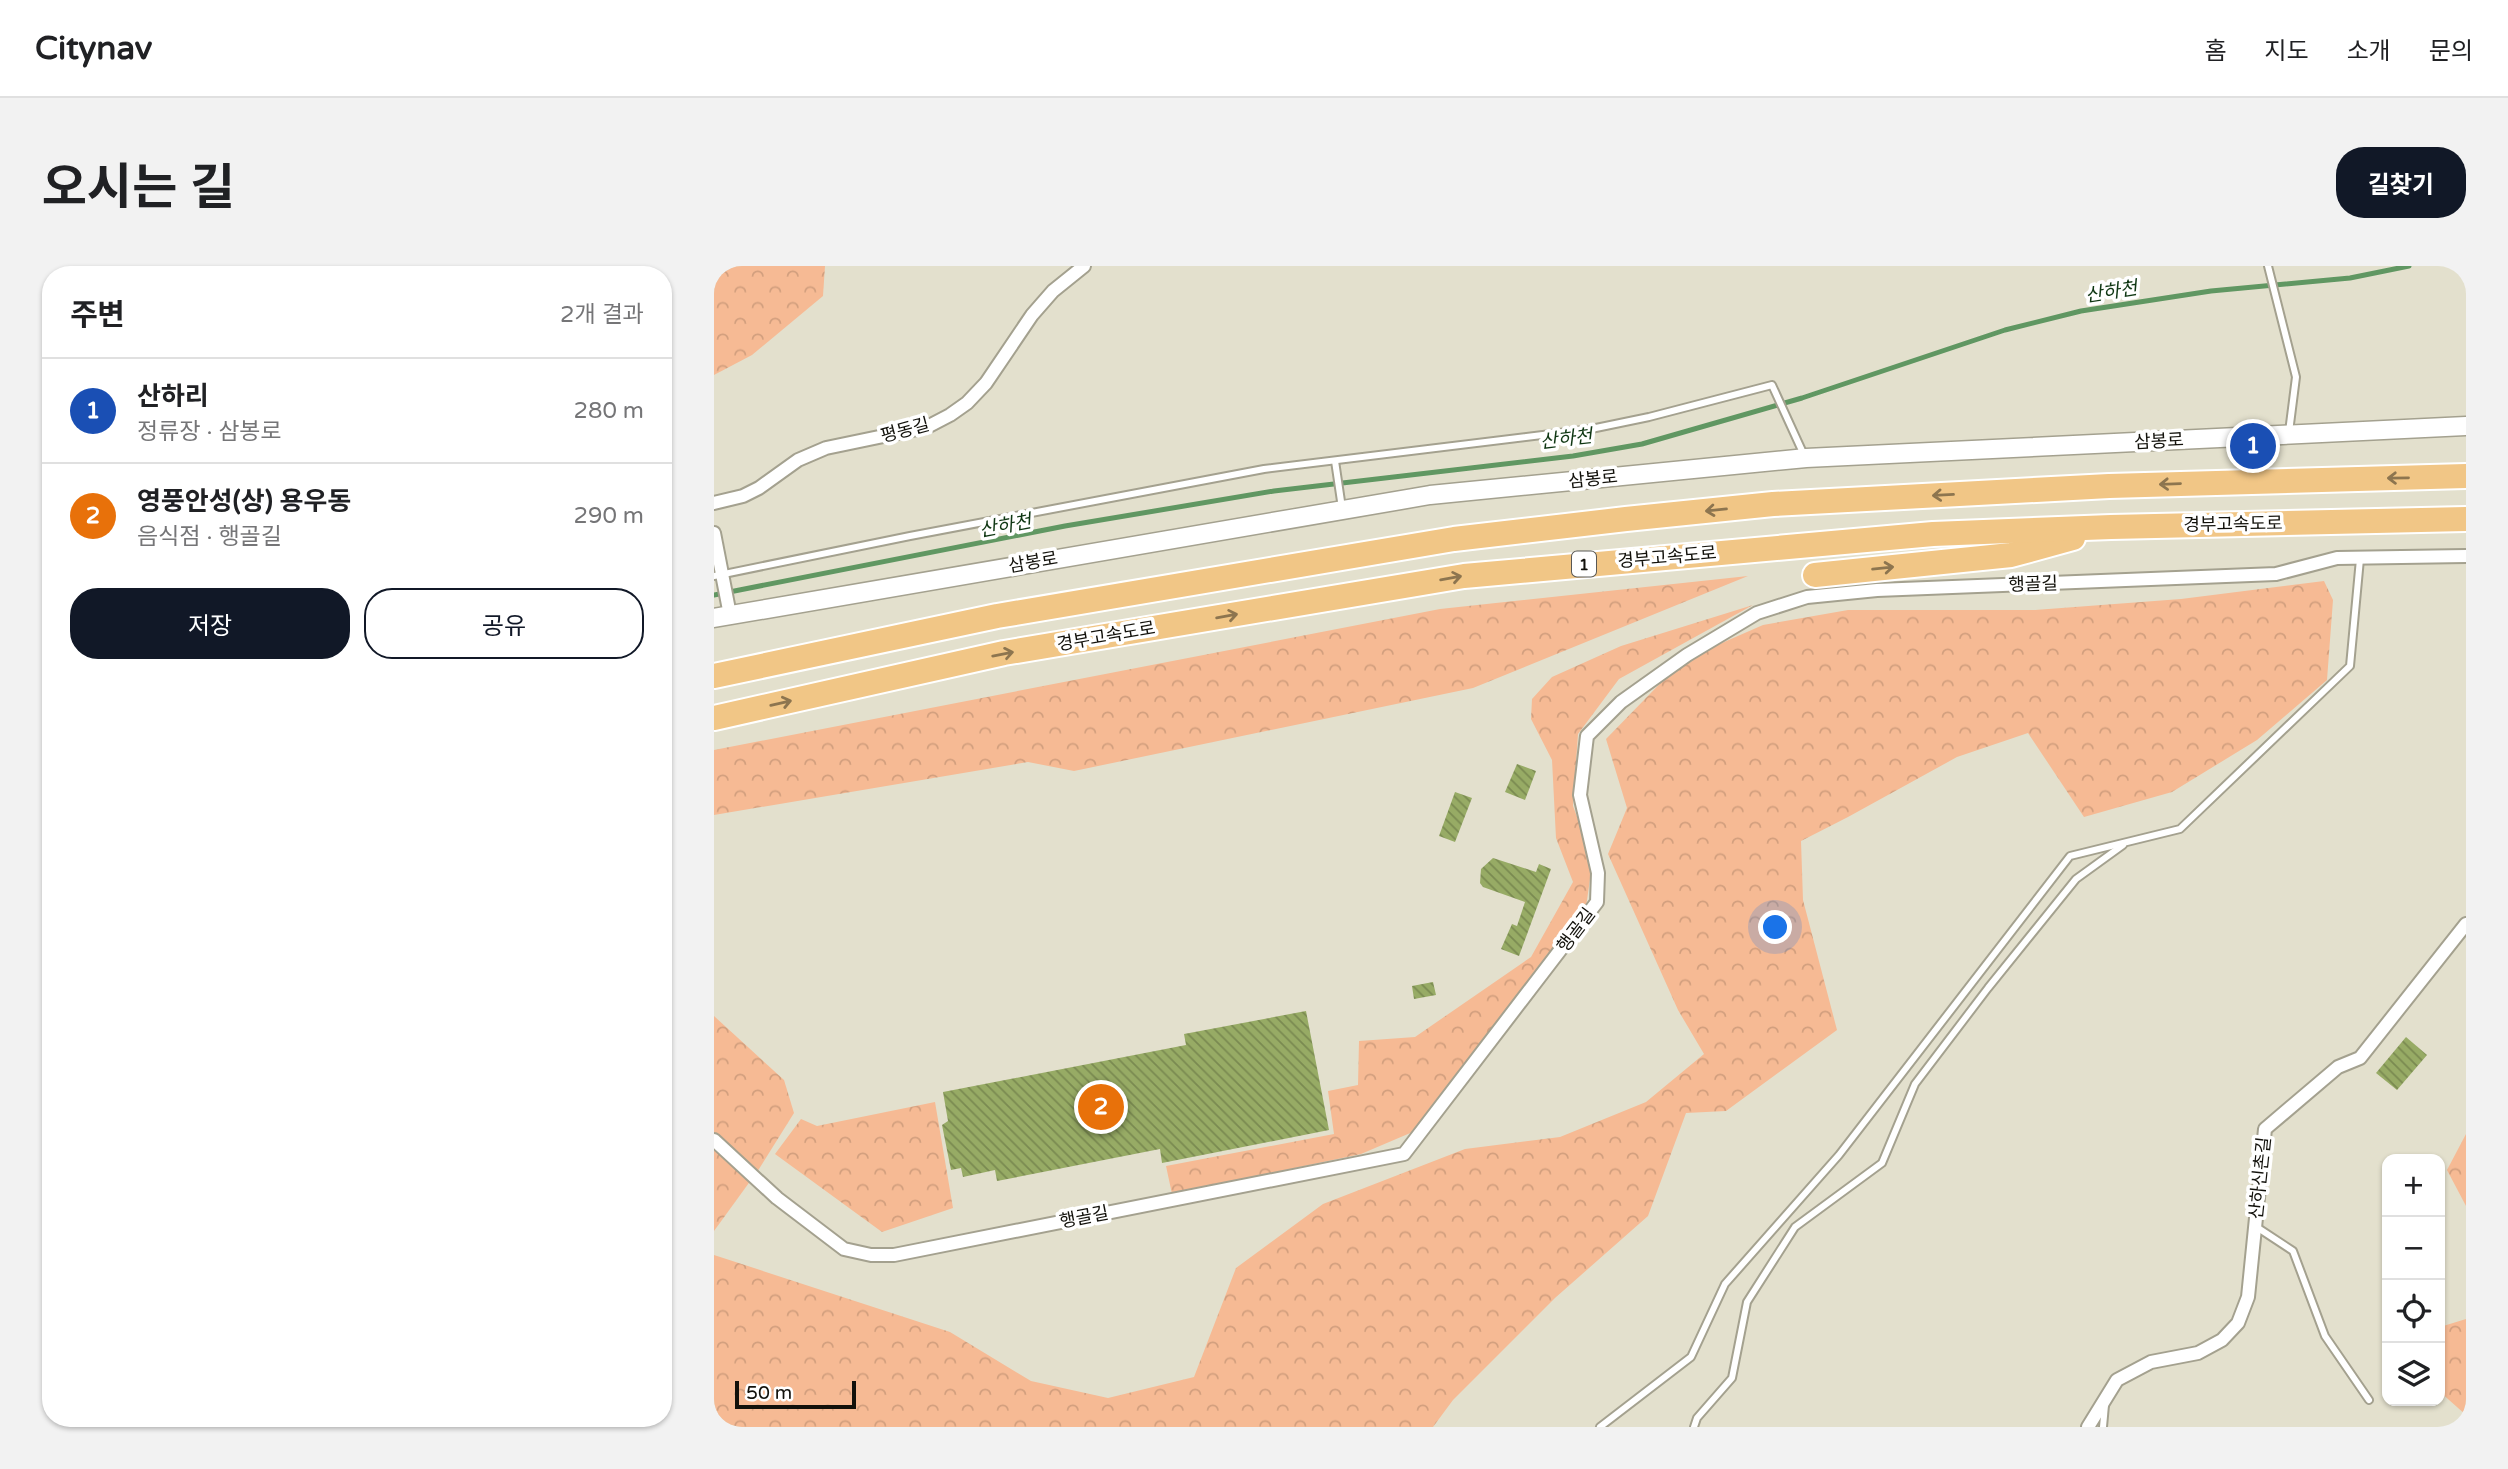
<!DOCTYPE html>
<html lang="ko">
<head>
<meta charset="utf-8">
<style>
	body { margin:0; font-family:"Varela Round","Noto Sans KR",sans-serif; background:#f2f2f2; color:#202124 }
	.controls { position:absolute; right:21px; bottom:21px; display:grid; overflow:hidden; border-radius:14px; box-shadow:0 2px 5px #0004 }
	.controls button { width:63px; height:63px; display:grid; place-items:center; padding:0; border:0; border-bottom:2px solid #e0e0e0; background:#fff; color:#202124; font:35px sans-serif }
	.scale { position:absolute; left:21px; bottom:18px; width:121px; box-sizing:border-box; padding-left:7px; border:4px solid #12110b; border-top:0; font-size:19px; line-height:24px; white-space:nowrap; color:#12110b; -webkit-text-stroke:5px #fff; paint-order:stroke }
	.you { position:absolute; left:1062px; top:662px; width:24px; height:24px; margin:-18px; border:5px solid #fff; border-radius:50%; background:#1a73e8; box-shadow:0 0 0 10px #1a73e833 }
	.badge { display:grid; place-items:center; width:46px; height:46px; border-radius:50%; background:#111827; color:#fff; font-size:23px; font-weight:700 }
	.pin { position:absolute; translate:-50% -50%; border:4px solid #fff; box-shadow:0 2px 7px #0006 }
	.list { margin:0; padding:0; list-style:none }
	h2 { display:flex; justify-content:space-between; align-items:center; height:91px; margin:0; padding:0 28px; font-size:30px }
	h2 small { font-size:23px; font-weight:400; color:#757577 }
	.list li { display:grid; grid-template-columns:46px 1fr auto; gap:21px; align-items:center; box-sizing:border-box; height:105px; padding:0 28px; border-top:2px solid #e0e0e0 }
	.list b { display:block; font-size:26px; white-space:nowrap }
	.list p { margin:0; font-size:23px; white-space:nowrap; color:#757577 }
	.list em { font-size:23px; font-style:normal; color:#757577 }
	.actions { display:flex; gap:14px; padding:21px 28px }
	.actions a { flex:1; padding:16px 0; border:2px solid #111827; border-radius:28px; text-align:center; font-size:24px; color:#111827 }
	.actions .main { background:#111827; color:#fff }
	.icon { flex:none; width:38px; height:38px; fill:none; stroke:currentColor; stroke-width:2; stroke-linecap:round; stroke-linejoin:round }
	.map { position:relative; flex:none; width:1752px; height:1161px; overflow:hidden; border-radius:28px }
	header { display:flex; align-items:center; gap:42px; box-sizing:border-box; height:98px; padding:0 35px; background:#fff; border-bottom:2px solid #e0e0e0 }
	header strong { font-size:33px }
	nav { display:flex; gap:38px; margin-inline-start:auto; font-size:24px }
	.intro { display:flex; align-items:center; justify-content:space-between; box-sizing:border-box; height:168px; padding:0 42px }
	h1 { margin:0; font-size:49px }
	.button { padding:18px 32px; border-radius:28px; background:#111827; color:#fff; font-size:24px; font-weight:700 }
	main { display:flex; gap:42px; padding:0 42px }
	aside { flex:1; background:#fff; border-radius:28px; box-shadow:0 2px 5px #0004 }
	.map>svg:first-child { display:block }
	.forest { fill:url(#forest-crowns) }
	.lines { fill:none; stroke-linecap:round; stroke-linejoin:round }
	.stream { stroke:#609762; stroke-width:5 }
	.building { fill:url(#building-back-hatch) }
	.service-casing { stroke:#a4a18f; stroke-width:10 }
	.minor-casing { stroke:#a4a18f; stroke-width:16 }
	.secondary-casing { stroke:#a4a18f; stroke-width:21 }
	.motorway-casing { stroke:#fff; stroke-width:28 }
	.service { stroke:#fff; stroke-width:6 }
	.minor { stroke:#fff; stroke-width:12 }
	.secondary { stroke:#fff; stroke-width:18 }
	.motorway { stroke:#f1c686; stroke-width:24 }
	.oneway { stroke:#8d754f }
	.labels { text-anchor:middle; stroke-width:7; stroke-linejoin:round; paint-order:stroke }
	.shield { fill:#fff; stroke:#595854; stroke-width:2 }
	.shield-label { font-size:16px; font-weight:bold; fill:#12110b }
	.street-label { font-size:18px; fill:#12110b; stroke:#fff }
	.water-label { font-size:19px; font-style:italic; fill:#0f3713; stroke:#fff }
</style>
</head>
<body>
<header>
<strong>Citynav</strong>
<nav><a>홈</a><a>지도</a><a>소개</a><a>문의</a></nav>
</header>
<div class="intro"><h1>오시는 길</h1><a class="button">길찾기</a></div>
<main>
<aside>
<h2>주변<small>2개 결과</small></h2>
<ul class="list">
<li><span class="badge" style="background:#1a4fb4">1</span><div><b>산하리</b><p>정류장 · 삼봉로</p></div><em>280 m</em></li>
<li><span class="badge" style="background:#e8710a">2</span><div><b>영풍안성(상) 용우동</b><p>음식점 · 행골길</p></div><em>290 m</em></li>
</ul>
<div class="actions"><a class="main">저장</a><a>공유</a></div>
</aside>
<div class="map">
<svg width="1752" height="1161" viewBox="0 0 1752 1161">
	<defs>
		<pattern id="forest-crowns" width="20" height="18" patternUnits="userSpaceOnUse" patternTransform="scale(1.75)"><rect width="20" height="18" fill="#f6ba94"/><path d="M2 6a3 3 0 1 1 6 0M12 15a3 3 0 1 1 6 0" fill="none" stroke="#d29f7e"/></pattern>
		<pattern id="building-back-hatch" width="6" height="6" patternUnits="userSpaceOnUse" patternTransform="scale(1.75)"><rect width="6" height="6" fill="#97ab65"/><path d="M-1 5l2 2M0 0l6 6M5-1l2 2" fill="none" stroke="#7a8a51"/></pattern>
	</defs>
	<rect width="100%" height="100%" fill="#e3e0cd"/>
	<g class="forest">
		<path d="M0 0H111L109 30 38 89 0 109Z"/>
		<path d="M1034 310 759 422 360 505 314 496 0 549V484L726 343Z"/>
		<path d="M1610 315 1619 334 1613 414 1543 474 1458 526 1370 551 1314 467 1243 491 1134 551 1087 575 1089 634 1123 764 1012 845 972 847 934 950 841 1032 739 1134 719 1161H0V989L236 1066 317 1115 394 1132 480 1111 522 1002 609 938 751 883 846 871 932 836 990 788 964 744 894 588 913 542 892 473 969 394 1049 359 1134 344H1321L1467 333Z"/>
		<path d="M1039 339 905 413 864 468 859 540 884 607 877 606 871 648 701 865 647 888 458 928 452 900 620 868 614 825 644 819 645 775 701 771 817 691 859 616 842 572 838 494 817 453 818 433 838 411 907 380Z"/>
		<path d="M0 750 70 814 80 847 45 903 0 965Z"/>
		<path d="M221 836 239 942 168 966 61 888 87 853 103 860Z"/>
		<path d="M1752 868V940L1733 904Z"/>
		<path d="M1752 1053V1149L1726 1126V1061Z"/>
	</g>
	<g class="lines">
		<path class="stream" d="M0 329 351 260 560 225 859 190 928 178 1088 132 1291 64 1367 45 1497 25 1636 12 1695 0"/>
	</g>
	<g class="building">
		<path d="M803 498 822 505 811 534 791 526Z"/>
		<path d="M741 526 758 532 741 576 725 570Z"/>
		<path d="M779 592 822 606 825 598 837 603 805 690 787 683 798 658 803 660 811 636 769 621 766 617 767 603Z"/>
		<path d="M719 716 722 729 700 733 698 720Z"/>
		<path d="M592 745 615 864 448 897 446 883 283 915 281 904 249 911 247 902 237 904 228 859 234 855 229 826 472 779 470 768Z"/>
		<path d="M1692 771 1713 789 1683 824 1662 807Z"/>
	</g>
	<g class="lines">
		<g class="service-casing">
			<g id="service">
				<path d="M1554 0 1582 111 1575 166"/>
				<path d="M621 195 628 242"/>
				<path d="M0 310 196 270 550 203 877 163 935 151 1058 119 1090 189"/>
				<path d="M1541 960 1579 985 1611 1070 1655 1134"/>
				<path d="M886 1161 977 1091 1011 1018 1125 889 1356 590 1466 563 1636 400 1646 293"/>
				<path d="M980 1161 983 1152 1018 1112 1033 1036 1081 961 1168 897 1201 818 1274 722 1362 613 1409 579"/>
				<path d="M1389 1161 1391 1139"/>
			</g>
		</g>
		<g class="minor-casing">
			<g id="minor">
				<path d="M0 237 29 230 45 222 84 194 112 182 213 161 236 149 253 137 272 117 318 49 339 25 370 0"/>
				<path d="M0 267 16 349"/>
				<path d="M0 874 63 932 130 983 157 989H180L690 888 883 636 884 607 866 529 873 470 907 436 973 389 1043 347 1093 331 1163 324 1562 308 1623 292 1752 290"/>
				<path d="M1374 1161 1403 1114 1437 1096 1484 1087 1508 1074 1524 1057 1534 1031 1551 863 1624 801 1646 792 1752 658"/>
			</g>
		</g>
		<g class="secondary-casing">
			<path id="secondary" d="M0 352 716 229 1092 192 1752 160"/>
		</g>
		<g class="motorway-casing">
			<g id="motorway">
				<path d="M1101 309 1297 289 1359 272"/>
				<path d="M0 410 283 350 740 273 912 253 1059 238 1395 220 1752 210"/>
				<path d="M0 452 290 387 750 310 1219 268 1397 261 1752 253"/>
			</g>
		</g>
		<use href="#service" class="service"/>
		<use href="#minor" class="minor"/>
		<use href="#secondary" class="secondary"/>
		<use href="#motorway" class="motorway"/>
	</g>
	<defs><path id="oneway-shaft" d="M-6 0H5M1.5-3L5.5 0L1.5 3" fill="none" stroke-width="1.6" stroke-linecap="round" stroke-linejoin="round" transform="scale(1.75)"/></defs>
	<g class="oneway">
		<use href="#oneway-shaft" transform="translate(1684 212) rotate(179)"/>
		<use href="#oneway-shaft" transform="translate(1456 218) rotate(178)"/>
		<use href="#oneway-shaft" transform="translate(1229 229) rotate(177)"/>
		<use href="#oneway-shaft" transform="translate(1002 244) rotate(174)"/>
		<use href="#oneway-shaft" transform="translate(1169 302) rotate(-6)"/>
		<use href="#oneway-shaft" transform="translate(737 312) rotate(-10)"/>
		<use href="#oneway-shaft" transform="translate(513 350) rotate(-10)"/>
		<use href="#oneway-shaft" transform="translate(289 388) rotate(-11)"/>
		<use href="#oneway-shaft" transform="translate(67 437) rotate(-13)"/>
	</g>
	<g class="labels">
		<rect class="shield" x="858" y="285.5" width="24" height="25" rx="5"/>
		<g class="shield-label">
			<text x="870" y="304">1</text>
		</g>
		<g class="street-label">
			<text transform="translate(191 164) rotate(-15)" y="6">평동길</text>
			<text transform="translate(1445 175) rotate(-3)" y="6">삼봉로</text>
			<text transform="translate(879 213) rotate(-6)" y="6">삼봉로</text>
			<text transform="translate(1519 258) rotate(-1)" y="6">경부고속도로</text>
			<text transform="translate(953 291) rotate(-5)" y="6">경부고속도로</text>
			<text transform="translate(319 296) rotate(-10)" y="6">삼봉로</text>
			<text transform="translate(1319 318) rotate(-2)" y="6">행골길</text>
			<text transform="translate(392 370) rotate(-10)" y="6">경부고속도로</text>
			<text transform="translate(862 664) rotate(-53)" y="6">행골길</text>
			<text transform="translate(1546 912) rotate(-84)" y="6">산하신촌길</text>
			<text transform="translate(370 951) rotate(-11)" y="6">행골길</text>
		</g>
		<g class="water-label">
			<text transform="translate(1397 25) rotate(-9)" y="7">산하천</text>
			<text transform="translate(852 172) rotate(-7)" y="7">산하천</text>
			<text transform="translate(291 259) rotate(-11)" y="7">산하천</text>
		</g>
	</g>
</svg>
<div class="controls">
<button>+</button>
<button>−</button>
<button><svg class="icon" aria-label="locate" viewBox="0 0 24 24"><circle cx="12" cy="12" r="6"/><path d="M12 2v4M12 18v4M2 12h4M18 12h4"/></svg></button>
<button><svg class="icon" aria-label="layers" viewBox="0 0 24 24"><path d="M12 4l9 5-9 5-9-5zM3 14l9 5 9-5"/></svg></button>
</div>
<div class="scale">50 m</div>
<div class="you"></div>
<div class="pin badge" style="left:1539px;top:180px;background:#1a4fb4">1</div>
<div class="pin badge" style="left:387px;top:841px;background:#e8710a">2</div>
</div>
</main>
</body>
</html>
